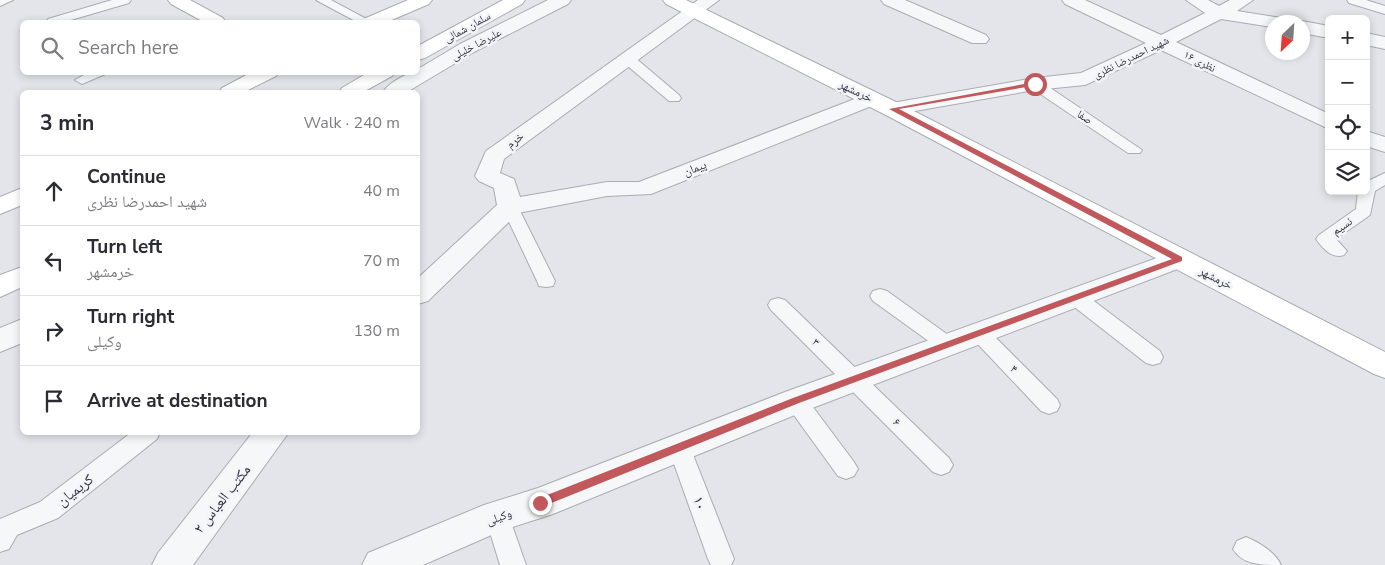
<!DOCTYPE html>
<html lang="en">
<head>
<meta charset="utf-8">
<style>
	body { margin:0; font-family:"Nunito Sans","Noto Naskh Arabic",sans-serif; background:#f2f2f3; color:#2b2b33 }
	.controls { position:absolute; right:15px; top:15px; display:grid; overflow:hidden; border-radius:8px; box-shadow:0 2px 8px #0003 }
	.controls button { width:45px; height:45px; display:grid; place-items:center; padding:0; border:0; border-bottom:1px solid #e1e1e2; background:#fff; color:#2b2b33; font:25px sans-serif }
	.compass { position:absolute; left:1265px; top:15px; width:45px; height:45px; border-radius:50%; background:#fff; box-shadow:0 2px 8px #0003; rotate:205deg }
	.stop { position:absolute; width:15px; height:15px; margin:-11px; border:4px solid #c0585c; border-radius:50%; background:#fff }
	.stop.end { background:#c0585c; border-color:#fff; box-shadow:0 1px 5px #0008 }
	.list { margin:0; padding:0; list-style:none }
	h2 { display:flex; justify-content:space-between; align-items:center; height:65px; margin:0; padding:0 20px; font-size:21px }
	h2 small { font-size:16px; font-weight:400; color:#7c7c81 }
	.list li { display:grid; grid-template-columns:32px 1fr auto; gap:15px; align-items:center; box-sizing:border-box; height:70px; padding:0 20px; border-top:1px solid #e1e1e2 }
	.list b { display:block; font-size:19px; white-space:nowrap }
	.list p { margin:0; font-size:16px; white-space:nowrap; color:#7c7c81 }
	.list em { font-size:16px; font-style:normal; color:#7c7c81 }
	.icon { flex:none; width:28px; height:28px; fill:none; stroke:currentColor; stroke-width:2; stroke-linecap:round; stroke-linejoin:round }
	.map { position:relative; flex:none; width:1385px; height:565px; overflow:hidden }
	.search { position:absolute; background:#fff; box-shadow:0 2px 8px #0003; left:20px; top:20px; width:400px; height:55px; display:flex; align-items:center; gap:12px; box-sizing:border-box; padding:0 18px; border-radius:8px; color:#7c7c81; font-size:19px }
	.panel { position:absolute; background:#fff; box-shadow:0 2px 8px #0003; left:20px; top:90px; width:400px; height:345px; border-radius:8px }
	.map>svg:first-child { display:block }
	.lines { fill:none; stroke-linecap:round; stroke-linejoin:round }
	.lane-casing { stroke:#a9acb4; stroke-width:2 }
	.street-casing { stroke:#a9acb4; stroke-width:2 }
	.secondary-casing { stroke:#a9acb4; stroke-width:2 }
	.lane { fill:#f6f7f9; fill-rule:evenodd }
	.street { fill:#f6f7f9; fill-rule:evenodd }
	.secondary { fill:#fff; fill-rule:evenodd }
	.route { fill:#c0585c }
	.labels { text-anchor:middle; stroke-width:5; stroke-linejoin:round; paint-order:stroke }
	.far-street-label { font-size:11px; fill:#2d3240; stroke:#f3f4f7 }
	.street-label { font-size:12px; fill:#2d3240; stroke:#f3f4f7 }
	.near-street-label { font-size:15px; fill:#2d3240; stroke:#f3f4f7 }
</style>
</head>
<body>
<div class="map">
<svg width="1385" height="565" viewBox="0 0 1385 565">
	<rect width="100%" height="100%" fill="#e4e5ea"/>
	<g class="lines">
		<g class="lane-casing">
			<g id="lane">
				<path d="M0 0H13L0 6Z"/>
				<path d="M112 0H131L129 3 64 22H46L48 19Z"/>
				<path d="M316 0H331L372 22H357Z"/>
				<path d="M1347 0H1366L1385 6V14L1349 3Z"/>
				<path d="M628 55 633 56 679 95 681 98 679 101H669L623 62 621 59Z"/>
				<path d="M89 72H110L82 84 75 80Z"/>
				<path d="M1035 80 1040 81 1142 150 1140 153H1128L1030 87 1028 84 1030 81Z"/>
				<path d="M1385 173V185L1375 191 1370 215 1336 239 1347 251 1344 255C1332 259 1323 249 1316 239L1319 235 1356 209 1358 191H1366V182Z"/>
				<path d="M510 202 516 203 555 281 553 286 546 287 539 286 537 281 502 207 504 203Z"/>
				<path d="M880 289 887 291 955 340 958 345 955 350 948 353 941 350 873 301 870 296 873 291Z"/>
				<path d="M1075 290 1082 292 1160 351 1163 357 1160 363 1153 365 1146 363 1068 302 1065 297 1068 292Z"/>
				<path d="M778 298 785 300 949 458 953 465 949 472 941 475 933 472 771 310 768 305 771 300Z"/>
				<path d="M979 326 986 328 1057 399 1060 405 1057 411 1049 414 1041 411 972 338 969 333 972 328Z"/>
				<path d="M796 392 804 395 854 462 858 469 854 476 846 479 838 476 788 407 785 401 788 395Z"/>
				<path d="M132 432H160L157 439 58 518 17 535 9 549 0 552V519L40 502Z"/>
				<path d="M679 438 687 440 690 447 734 559 731 565H711L708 559 668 447 671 440Z"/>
				<path d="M497 505 506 508 526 565H500L485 516 488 508Z"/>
				<path d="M1246 537C1260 543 1275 552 1281 565 1261 565 1243 565 1233 549L1237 541Z"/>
			</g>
		</g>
		<g class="street-casing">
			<g id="street">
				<path d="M548 0H571L568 4 474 52 407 92H383C389 83 407 72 418 72V69L460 44Z"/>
				<path d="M698 0H719L504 159 500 173 514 179 520 197 607 182H639L865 95 872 93 879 95 883 99 879 103 651 194 607 196 518 213 428 301 418 304V278L497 205 494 188 479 181 475 176 486 151Z"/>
				<path d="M881 0H905L986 35 989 39 986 43H972L884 4Z"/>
				<path d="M1062 0H1085L1161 35 1205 13 1186 0H1208L1219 6 1230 0H1253L1237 11 1281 18 1283 22H1272V27L1221 19 1176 42 1329 114V129L1161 50 1085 85 1035 90 892 115 884 114 881 109 884 104 892 103 1035 78 1081 73 1146 43 1065 4Z"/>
				<path d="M1302 21 1329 26V38L1302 33V22H1298Z"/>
				<path d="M1366 33 1385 37V49L1366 45Z"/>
				<path d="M1366 131 1385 137V152L1366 146Z"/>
				<path d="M1179 250 1188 253 1192 259 1188 265 807 410 553 514 503 530 423 565H362L368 553 484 505 538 488 785 392Z"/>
				<path d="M22 319V343L0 352V328Z"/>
				<path d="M253 432H289L193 565H152L158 553Z"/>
			</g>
		</g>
		<g class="secondary-casing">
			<g id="secondary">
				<path d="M168 0H190L223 18 225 22H204L171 4Z"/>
				<path d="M408 0H432L429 4 387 22H364L366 18Z"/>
				<path d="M503 0H525L522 4 425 58 418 60V46Z"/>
				<path d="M663 0H686L900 104 1385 352V378L1374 374 884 114 666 4Z"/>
				<path d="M252 72H279L276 76 244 92H219L222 88Z"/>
				<path d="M369 72H395L392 76 363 92H339L342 88Z"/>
				<path d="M22 188V205L0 214V197Z"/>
				<path d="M22 267V287L0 297V275Z"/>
			</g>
		</g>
		<use href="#lane" class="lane"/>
		<use href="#street" class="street"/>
		<use href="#secondary" class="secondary"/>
	</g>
	<path class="route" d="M1035 82 1038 85 899 109 1182 257V261L799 403 544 506H537V499L793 398 1172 259 889 109Z"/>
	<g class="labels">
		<g class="far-street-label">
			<text transform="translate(467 27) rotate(-29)" y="4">سلمان شمالی</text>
			<text transform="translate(476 44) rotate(-28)" y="4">علیرضا خلیلی</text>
			<text transform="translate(1131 57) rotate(-26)" y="4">شهید احمدرضا نظری</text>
			<text transform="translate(1200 61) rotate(27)" y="4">نظری ۱۶</text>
			<text transform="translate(1085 117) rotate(34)" y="4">صفا</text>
		</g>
		<g class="street-label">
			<text transform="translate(856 91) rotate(26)" y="4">خرمشهر</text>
			<text transform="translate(515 140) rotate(-36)" y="4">خرم</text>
			<text transform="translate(695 168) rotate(-21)" y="4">پیمان</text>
			<text transform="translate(1342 226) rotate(-35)" y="4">نسیم</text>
			<text transform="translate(1216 278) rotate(27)" y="4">خرمشهر</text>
			<text transform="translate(816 342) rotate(45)" y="4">۳</text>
			<text transform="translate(1014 369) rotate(46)" y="4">۴</text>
			<text transform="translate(897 422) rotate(44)" y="4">۶</text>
			<text transform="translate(499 517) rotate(-20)" y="4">وکیلی</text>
		</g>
		<g class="near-street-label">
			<text transform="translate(75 490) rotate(-38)" y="5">کریمیان</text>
			<text transform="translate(222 499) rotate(-52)" y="5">مکتب العباس ۲</text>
			<text transform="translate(700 503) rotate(70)" y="5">۱۰</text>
		</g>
	</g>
</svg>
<div class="controls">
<button>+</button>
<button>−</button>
<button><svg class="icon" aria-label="locate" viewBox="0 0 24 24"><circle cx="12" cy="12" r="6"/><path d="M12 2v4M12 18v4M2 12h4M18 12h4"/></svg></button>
<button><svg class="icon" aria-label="layers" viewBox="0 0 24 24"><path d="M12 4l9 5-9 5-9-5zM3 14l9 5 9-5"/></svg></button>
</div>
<svg class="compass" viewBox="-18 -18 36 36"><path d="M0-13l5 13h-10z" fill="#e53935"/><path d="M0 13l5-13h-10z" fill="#7c7c81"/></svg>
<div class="stop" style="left:1035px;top:84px"></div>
<div class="stop end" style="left:540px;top:503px"></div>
<div class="search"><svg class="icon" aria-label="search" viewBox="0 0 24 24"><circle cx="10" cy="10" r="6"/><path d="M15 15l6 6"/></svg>Search here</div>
<section class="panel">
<h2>3 min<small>Walk · 240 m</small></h2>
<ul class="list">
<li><svg class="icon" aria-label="ahead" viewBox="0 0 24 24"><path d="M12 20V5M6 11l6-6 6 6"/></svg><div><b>Continue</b><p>شهید احمدرضا نظری</p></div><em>40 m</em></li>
<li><svg class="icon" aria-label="left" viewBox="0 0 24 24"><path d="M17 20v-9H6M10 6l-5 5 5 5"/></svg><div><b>Turn left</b><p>خرمشهر</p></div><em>70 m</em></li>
<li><svg class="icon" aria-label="right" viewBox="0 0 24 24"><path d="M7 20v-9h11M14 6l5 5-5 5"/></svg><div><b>Turn right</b><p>وکیلی</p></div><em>130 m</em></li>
<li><svg class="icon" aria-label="arrive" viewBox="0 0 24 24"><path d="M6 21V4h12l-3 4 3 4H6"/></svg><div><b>Arrive at destination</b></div></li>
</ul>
</section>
</div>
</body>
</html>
